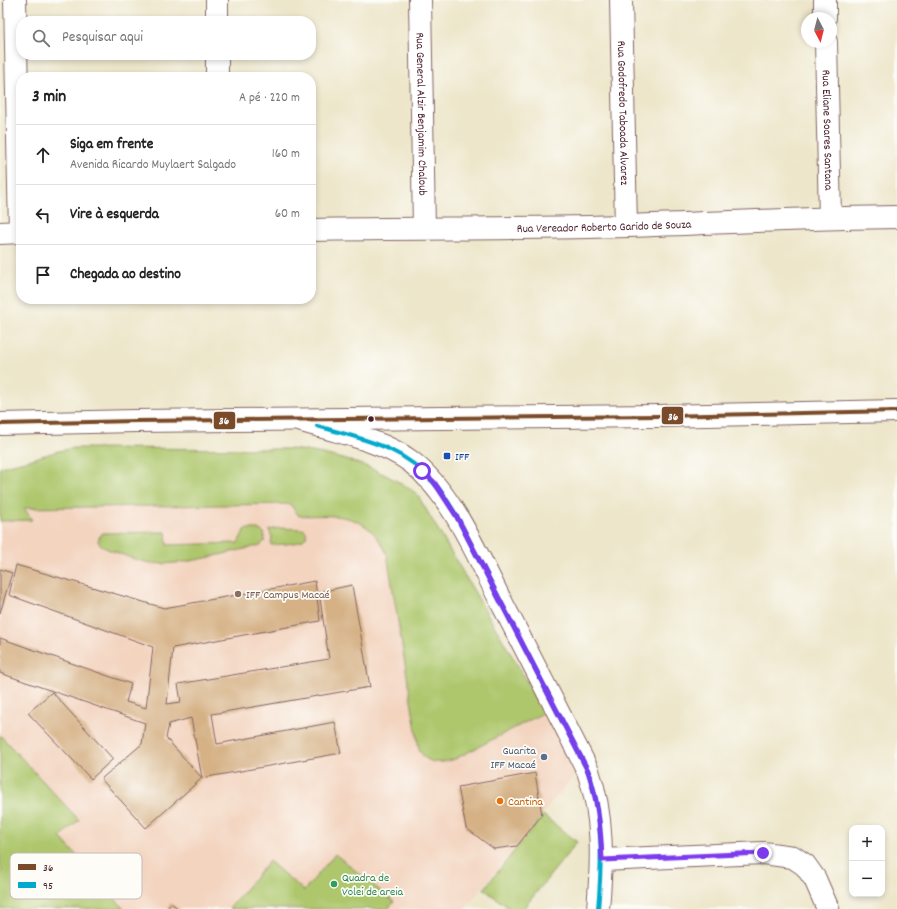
<!DOCTYPE html>
<html lang="pt">
<head>
<meta charset="utf-8">
<style>
	body { margin:0; font-family:Dekko,sans-serif; background:#f2f2f2; color:#222 }
	.controls { position:absolute; right:12px; bottom:12px; display:grid; overflow:hidden; border-radius:8px; box-shadow:0 2px 6px #0003 }
	.controls button { width:36px; height:36px; display:grid; place-items:center; padding:0; border:0; border-bottom:1px solid #e0e0e0; background:#fff; color:#222; font:20px sans-serif }
	.compass { position:absolute; left:801px; top:12px; width:36px; height:36px; border-radius:50%; background:#fff; box-shadow:0 2px 6px #0003; rotate:173deg }
	.stop { position:absolute; width:12px; height:12px; margin:-9px; border:3px solid #7c3aed; border-radius:50%; background:#fff }
	.stop.end { background:#7c3aed; border-color:#fff; box-shadow:0 1px 4px #0008 }
	.list { margin:0; padding:0; list-style:none }
	h2 { display:flex; justify-content:space-between; align-items:center; height:52px; margin:0; padding:0 16px; font-size:17px }
	h2 small { font-size:13px; font-weight:400; color:#767676 }
	.list li { display:grid; grid-template-columns:26px 1fr auto; gap:12px; align-items:center; box-sizing:border-box; height:60px; padding:0 16px; border-top:1px solid #e0e0e0 }
	.list b { display:block; font-size:15px; white-space:nowrap }
	.list p { margin:0; font-size:13px; white-space:nowrap; color:#767676 }
	.list em { font-size:13px; font-style:normal; color:#767676 }
	.icon { flex:none; width:22px; height:22px; fill:none; stroke:currentColor; stroke-width:2; stroke-linecap:round; stroke-linejoin:round }
	.map { position:relative; flex:none; width:897px; height:909px; overflow:hidden }
	.search { position:absolute; background:#fff; box-shadow:0 2px 6px #0003; left:16px; top:16px; width:300px; height:44px; display:flex; align-items:center; gap:10px; box-sizing:border-box; padding:0 14px; border-radius:16px; color:#767676; font-size:15px }
	.panel { position:absolute; background:#fff; box-shadow:0 2px 6px #0003; left:16px; top:72px; width:300px; height:232px; border-radius:16px }
	.map>svg:first-child { display:block }
	.built { fill:#f3d4bf }
	.green { fill:#aec76d; stroke:#7c734c }
	.building { fill:#d5b185 }
	.lines { fill:none; stroke-linecap:round; stroke-linejoin:round }
	.street-casing { stroke:#836563; stroke-width:24 }
	.secondary-casing { stroke:#836563; stroke-width:24 }
	.highway-casing { stroke:#836563; stroke-width:24 }
	.street { stroke:#fff; stroke-width:22 }
	.secondary { stroke:#fff; stroke-width:22 }
	.highway { stroke:#fff; stroke-width:22 }
	.bus-1-casing { stroke:#fdfcf7; stroke-width:7 }
	.bus-2-casing { stroke:#fdfcf7; stroke-width:7 }
	.bus-1 { stroke:#7a4b2a; stroke-width:4 }
	.bus-2 { stroke:#00a9ce; stroke-width:4 }
	.route { stroke:#7c3aed; stroke-width:5 }
	.bus-dot { fill:#4a1f2b; stroke:#fdfcf7; stroke-width:1.5 }
	.transit-dot { fill:#1a4fb4; stroke:#fdfcf7; stroke-width:1.5 }
	.education-dot { fill:#8d6e63; stroke:#fdfcf7; stroke-width:1.5 }
	.service-dot { fill:#5c6f8a; stroke:#fdfcf7; stroke-width:1.5 }
	.food-dot { fill:#e8710a; stroke:#fdfcf7; stroke-width:1.5 }
	.leisure-dot { fill:#2e9e5b; stroke:#fdfcf7; stroke-width:1.5 }
	.labels { text-anchor:middle; stroke-width:3.5; stroke-linejoin:round; paint-order:stroke }
	.street-label { font-size:12px; fill:#4a1f2b; stroke:#fdfcf7 }
	.transit-label { font-size:12px; fill:#164399; stroke:#fdfcf7; text-anchor:start }
	.education-label { font-size:12px; fill:#785e54; stroke:#fdfcf7; text-anchor:start }
	.service-label { font-size:12px; fill:#4e5e75; stroke:#fdfcf7; text-anchor:end }
	.food-label { font-size:12px; fill:#c56008; stroke:#fdfcf7; text-anchor:start }
	.leisure-label { font-size:12px; fill:#27864d; stroke:#fdfcf7; text-anchor:start }
	.key { fill:#fdfcf7; stroke:#c7baba; stroke-width:1 }
	.key-label { font-size:11px; fill:#4a1f2b }
	.line-badge { stroke:#fdfcf7; stroke-width:1.5 }
	.badge-label { font-size:11px; text-anchor:middle; font-weight:bold; fill:#fff }
</style>
</head>
<body>
<div class="map">
<svg width="897" height="909" viewBox="0 0 897 909">
	<rect width="100%" height="100%" fill="#fdfcf7"/>
	<filter id="ink" filterUnits="userSpaceOnUse"><feTurbulence type="fractalNoise" baseFrequency=".025" numOctaves="2"/><feDisplacementMap in="SourceGraphic" scale="8" xChannelSelector="R" yChannelSelector="G"/><feConvolveMatrix kernelMatrix="1 2 1 2 8 2 1 2 1" color-interpolation-filters="sRGB"/></filter>
	<filter id="wash" filterUnits="userSpaceOnUse"><feTurbulence type="fractalNoise" baseFrequency=".012" numOctaves="4" result="noise"/><feDisplacementMap in="SourceGraphic" scale="16" xChannelSelector="R" yChannelSelector="G"/><feGaussianBlur stdDeviation="0.9" result="paint"/><feColorMatrix in="noise" values="0 0 0 0 0 0 0 0 0 0 0 0 0 0 0 0 0 1.4 0 .05"/><feComposite in="paint" operator="in"/></filter>
	<g filter="url(#wash)">
		<rect width="100%" height="100%" fill="#ede6ca"/>
		<path class="built" d="M74 448 291 449 308 451 325 455 375 470 404 485 417 494 535 694 551 721 576 773 465 909H0V467L29 460 58 451Z"/>
		<g class="green">
			<path d="M74 448 291 449C335 454 381 467 417 494L545 712 455 759C440 764 426 765 419 749L387 554C367 512 339 515 299 516L290 504 24 508 32 520 0 521V467L29 460 58 451Z"/>
			<path d="M279 528 301 529 305 530C314 545 280 544 271 545L272 537 269 530Z"/>
			<path d="M245 529H258L264 533 265 541 259 546C227 552 182 567 150 563 139 561 128 557 118 553 111 550 101 548 98 541L100 535 103 533 166 532 167 545 238 543Z"/>
			<path d="M0 735 79 820 60 837 124 909H0V873L2 870 0 866Z"/>
			<path d="M543 815 577 842 523 909H510L484 889Z"/>
			<path d="M335 854 394 902 388 909H229L269 861 304 891Z"/>
		</g>
		<g id="blocks">
			<g class="building">
				<path d="M16 565 164 608 315 581 320 621 173 648 167 704 181 702 178 684 329 659 319 592 352 585 370 687 212 714 217 744 335 722 341 753 202 778 191 718 169 724 166 738 202 778 146 828 101 779 142 744 145 723 0 673V638L131 684 126 702 146 708 153 647 9 595Z"/>
				<path d="M0 569 12 573 0 613Z"/>
				<path d="M52 692 113 759 91 779 28 713Z"/>
				<path d="M535 773 542 815 517 846 494 849 466 828 458 787Z"/>
				<path d="M171 903 179 909H167Z"/>
			</g>
		</g>
	</g>
	<g filter="url(#ink)">
		<use href="#blocks" fill-opacity="0" stroke="#836563" stroke-width="1"/>
		<g class="lines">
			<g class="street-casing">
				<g id="street">
					<path d="M15 0 20 232"/>
					<path d="M217 0V21"/>
					<path id="s1" d="M420 0 424 228"/>
					<path id="s2" d="M621 0 626 226"/>
					<path d="M825 0V18"/>
					<path id="s3" d="M826 42 830 218"/>
					<path d="M217 55V77"/>
					<path id="s4" d="M311 230C417 228 523 229 628 226 718 223 807 218 897 217"/>
					<path d="M0 233 21 232"/>
					<path d="M602 860 763 853 793 857 805 865 815 879 828 909"/>
				</g>
			</g>
			<g class="secondary-casing">
				<path id="secondary" d="M302 421C335 431 382 440 410 461 453 493 480 562 505 609 533 663 561 717 588 771 604 816 602 862 598 909"/>
			</g>
			<g class="highway-casing">
				<path id="highway" d="M0 424 135 421 658 416 897 411"/>
			</g>
			<use href="#street" class="street"/>
			<use href="#secondary" class="secondary"/>
			<use href="#highway" class="highway"/>
			<g class="bus-1-casing">
				<path id="bus-1" d="M0 424 135 421 658 416 897 411"/>
			</g>
			<g class="bus-2-casing">
				<path id="bus-2" d="M317 426C361 439 401 445 433 482 443 492 450 505 457 517L588 771C604 816 602 862 598 909"/>
			</g>
			<use href="#bus-1" class="bus-1"/>
			<use href="#bus-2" class="bus-2"/>
		</g>
	</g>
	<g class="lines" filter="url(#ink)">
		<path class="route" d="M422 471 434 482 457 517 588 771C598 800 601 829 602 860L763 853"/>
	</g>
	<circle class="bus-dot" cx="371" cy="419" r="3.5"/>
	<rect class="transit-dot" x="443" y="452" width="8" height="8" rx="2"/>
	<circle class="education-dot" cx="238" cy="594" r="4"/>
	<circle class="service-dot" cx="544" cy="757" r="4"/>
	<circle class="food-dot" cx="500" cy="801" r="4"/>
	<circle class="leisure-dot" cx="334" cy="884" r="4"/>
	<g class="labels">
		<g class="street-label">
			<text dy="4" stroke="none"><textPath href="#s2" startOffset="113">Rua Godofredo Taboada Alvarez</textPath></text>
			<text dy="4" stroke="none"><textPath href="#s1" startOffset="114">Rua General Alzir Benjamim Chaloub</textPath></text>
			<text dy="4" stroke="none"><textPath href="#s3" startOffset="88">Rua Eliane Soares Santana</textPath></text>
			<text dy="4" stroke="none"><textPath href="#s4" startOffset="293">Rua Vereador Roberto Garido de Souza</textPath></text>
		</g>
		<g class="transit-label">
			<text x="455" y="460">IFF</text>
		</g>
		<g class="education-label">
			<text x="246" y="598">IFF Campus Macaé</text>
		</g>
		<g class="service-label">
			<text x="536" y="754">Guarita<tspan x="536" dy="14">IFF Macaé</tspan></text>
		</g>
		<g class="food-label">
			<text x="508" y="805">Cantina</text>
		</g>
		<g class="leisure-label">
			<text x="342" y="881">Quadra de<tspan x="342" dy="14">Volei de areia</tspan></text>
		</g>
	</g>
	<rect x="10" y="853" width="132" height="46" rx="6" class="key"/>
	<rect x="18" y="864" width="18" height="6" fill="#7a4b2a"/>
	<rect x="18" y="882" width="18" height="6" fill="#00a9ce"/>
	<g class="key-label">
		<text x="43" y="871">36</text>
		<text x="43" y="889">95</text>
	</g>
	<g class="line-badge">
		<rect x="661" y="406" width="23" height="19" rx="4" fill="#7a4b2a"/>
		<rect x="213" y="411" width="23" height="19" rx="4" fill="#7a4b2a"/>
	</g>
	<g class="badge-label">
		<text x="673" y="420">36</text>
		<text x="224" y="424">36</text>
	</g>
</svg>
<div class="controls">
<button>+</button>
<button>−</button>
</div>
<svg class="compass" viewBox="-18 -18 36 36"><path d="M0-13l5 13h-10z" fill="#e53935"/><path d="M0 13l5-13h-10z" fill="#767676"/></svg>
<div class="stop" style="left:422px;top:471px"></div>
<div class="stop end" style="left:763px;top:853px"></div>
<div class="search"><svg class="icon" aria-label="search" viewBox="0 0 24 24"><circle cx="10" cy="10" r="6"/><path d="M15 15l6 6"/></svg>Pesquisar aqui</div>
<section class="panel">
<h2>3 min<small>A pé · 220 m</small></h2>
<ul class="list">
<li><svg class="icon" aria-label="ahead" viewBox="0 0 24 24"><path d="M12 20V5M6 11l6-6 6 6"/></svg><div><b>Siga em frente</b><p>Avenida Ricardo Muylaert Salgado</p></div><em>160 m</em></li>
<li><svg class="icon" aria-label="left" viewBox="0 0 24 24"><path d="M17 20v-9H6M10 6l-5 5 5 5"/></svg><div><b>Vire à esquerda</b></div><em>60 m</em></li>
<li><svg class="icon" aria-label="arrive" viewBox="0 0 24 24"><path d="M6 21V4h12l-3 4 3 4H6"/></svg><div><b>Chegada ao destino</b></div></li>
</ul>
</section>
</div>
</body>
</html>
